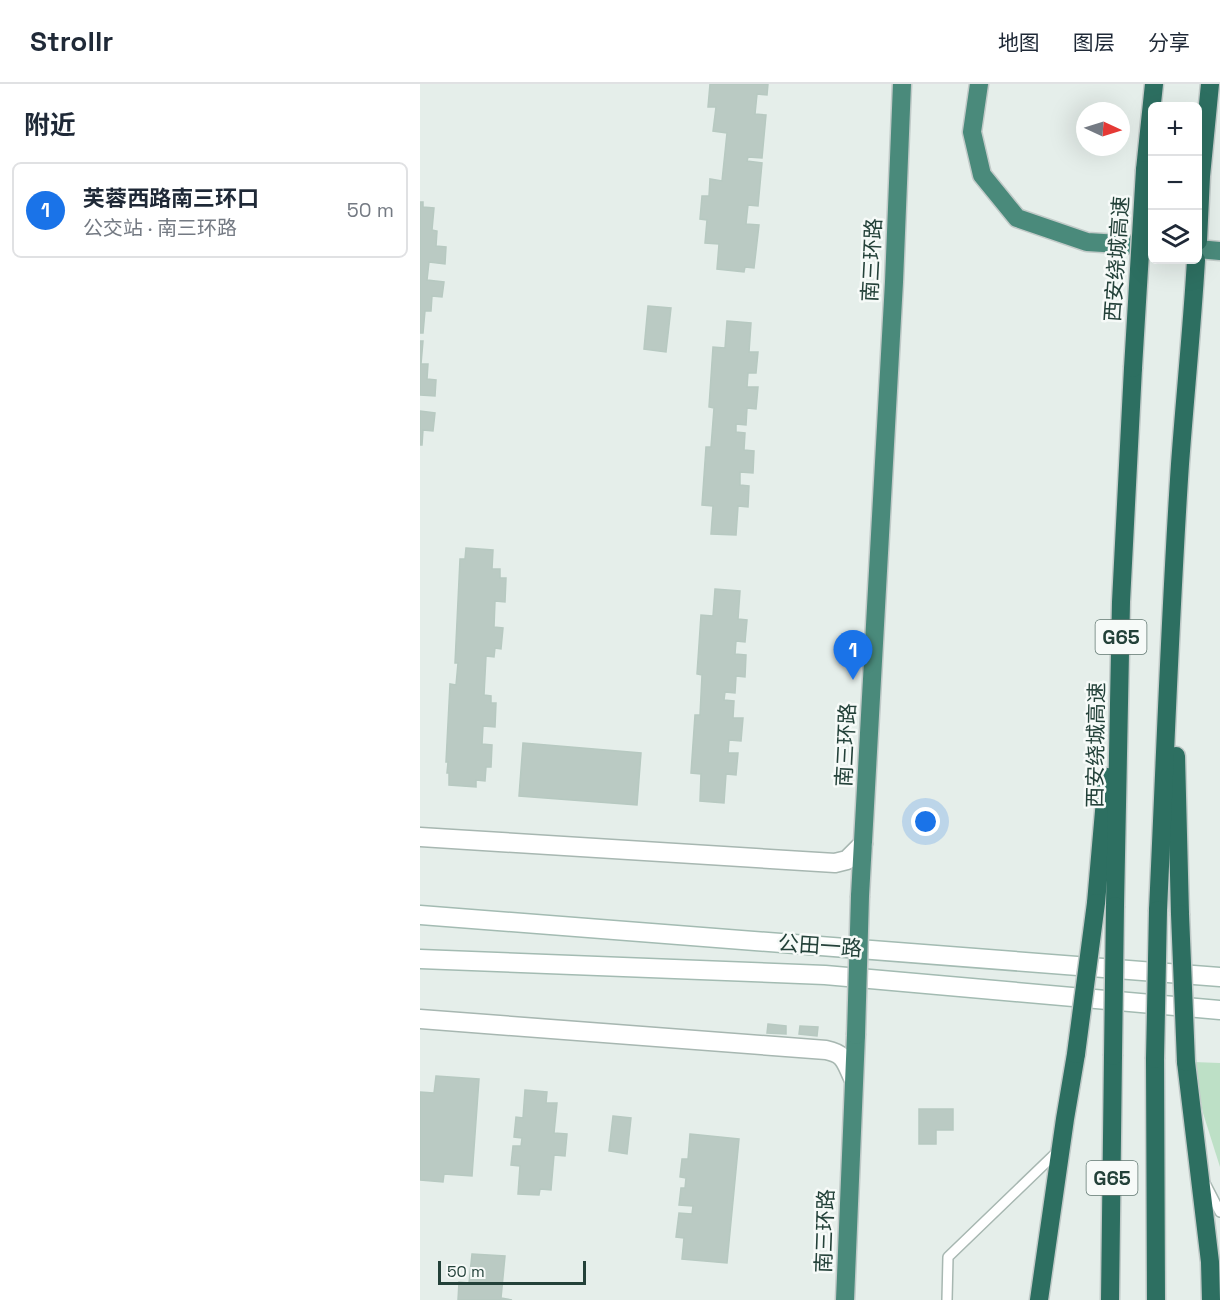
<!DOCTYPE html>
<html lang="zh">
<head>
<meta charset="utf-8">
<style>
	body { margin:0; font-family:"Space Grotesk","Noto Sans SC",sans-serif; background:#f2f2f3; color:#1f2937 }
	.controls { position:absolute; right:18px; top:18px; display:grid; overflow:hidden; border-radius:9px; box-shadow:0 6px 24px #0002 }
	.controls button { width:54px; height:54px; display:grid; place-items:center; padding:0; border:0; border-bottom:2px solid #e0e1e3; background:#fff; color:#1f2937; font:30px sans-serif }
	.compass { position:absolute; left:656px; top:18px; width:54px; height:54px; border-radius:50%; background:#fff; box-shadow:0 6px 24px #0002; rotate:94deg }
	.scale { position:absolute; left:18px; bottom:15px; width:148px; box-sizing:border-box; padding-left:6px; border:3px solid #234139; border-top:0; font-size:16px; line-height:21px; white-space:nowrap; color:#234139; -webkit-text-stroke:4px #f6faf8; paint-order:stroke }
	.you { position:absolute; left:506px; top:738px; width:21px; height:21px; margin:-15px; border:4px solid #fff; border-radius:50%; background:#1a73e8; box-shadow:0 0 0 9px #1a73e833 }
	.badge { display:grid; place-items:center; width:39px; height:39px; border-radius:50%; background:#1a73e8; color:#fff; font-size:20px; font-weight:700 }
	.pin { position:absolute; translate:-50% -50px; filter:drop-shadow(0 2px 3px #0008) }
	.pin::after { content:''; position:absolute; top:32px; width:21px; height:18px; background:inherit; clip-path:polygon(0 0,100% 0,50% 100%) }
	.list { margin:0; padding:0; list-style:none }
	h2 { display:flex; justify-content:space-between; align-items:center; height:78px; margin:0; padding:0 24px; font-size:26px }
	h2 small { font-size:20px; font-weight:400; color:#747a83 }
	.list li { display:grid; grid-template-columns:39px 1fr auto; gap:18px; align-items:center; box-sizing:border-box; height:96px; margin:0 12px 12px; padding:0 12px; border:2px solid #e0e1e3; border-radius:9px }
	.list b { display:block; font-size:22px; white-space:nowrap }
	.list p { margin:0; font-size:20px; white-space:nowrap; color:#747a83 }
	.list em { font-size:20px; font-style:normal; color:#747a83 }
	.icon { flex:none; width:33px; height:33px; fill:none; stroke:currentColor; stroke-width:2; stroke-linecap:round; stroke-linejoin:round }
	.map { position:relative; flex:none; width:800px; height:1216px; overflow:hidden }
	header { display:flex; align-items:center; gap:36px; box-sizing:border-box; height:84px; padding:0 30px; background:#fff; border-bottom:2px solid #e0e1e3 }
	header strong { font-size:28px }
	nav { display:flex; gap:33px; margin-inline-start:auto; font-size:21px }
	main { display:flex }
	aside { flex:1; background:#fff }
	.map>svg:first-child { display:block }
	.green { fill:#bde0c6 }
	.building { fill:#bacac3; stroke:#b7c9c1; stroke-width:1.5 }
	.lines { fill:none; stroke-linecap:round; stroke-linejoin:round }
	.service-casing { stroke:#a7b7b1; stroke-width:12 }
	.tertiary-casing { stroke:#a7b7b1; stroke-width:21 }
	.secondary-casing { stroke:#a3bbb2; stroke-width:21 }
	.trunk-casing { stroke:#c1cac8; stroke-width:21 }
	.motorway-casing { stroke:#c1cac8; stroke-width:21 }
	.service { stroke:#fff; stroke-width:9 }
	.tertiary { stroke:#fff; stroke-width:18 }
	.secondary { stroke:#fff; stroke-width:18 }
	.trunk { stroke:#4a8a7b; stroke-width:18 }
	.motorway { stroke:#2d6f61; stroke-width:18 }
	.trunk-bridge-casing { stroke:#c1cac8; stroke-width:21; stroke-linecap:butt }
	.motorway-bridge-casing { stroke:#c1cac8; stroke-width:21; stroke-linecap:butt }
	.trunk-bridge { stroke:#4a8a7b; stroke-width:18 }
	.motorway-bridge { stroke:#2d6f61; stroke-width:18 }
	.labels { text-anchor:middle; stroke-width:5; stroke-linejoin:round; paint-order:stroke }
	.shield { fill:#f6faf8; stroke:#627872; stroke-width:1.5 }
	.shield-label { font-size:20px; font-weight:bold; fill:#234139 }
	.street-label { font-size:21px; fill:#234139; stroke:#f6faf8 }
</style>
</head>
<body>
<header>
<strong>Strollr</strong>
<nav><a>地图</a><a>图层</a><a>分享</a></nav>
</header>
<main>
<aside>
<h2>附近<small></small></h2>
<ul class="list">
<li><span class="badge">1</span><div><b>芙蓉西路南三环口</b><p>公交站 · 南三环路</p></div><em>50 m</em></li>
</ul>
</aside>
<div class="map">
<svg width="800" height="1216" viewBox="0 0 800 1216">
	<rect width="100%" height="100%" fill="#e5eeea"/>
	<path class="green" d="M773 978 800 979V1083L783 1029Z"/>
	<g class="building">
		<path d="M290 0H348L347 11 337 10 335 30 346 31 342 74 328 73 327 77 342 79 338 122 328 121 326 140 339 141 334 184 325 183 324 188 297 185 299 160 285 159 287 136 280 135 282 112H289L290 95 302 97 307 49 293 47 296 23H288Z"/>
		<path d="M0 118H3V123L14 124 12 146 17 147 16 162 26 163 25 180 9 178 7 196 24 198 22 213 12 212 11 227H5L3 249H0Z"/>
		<path d="M228 222 251 224 246 268 224 265Z"/>
		<path d="M307 237 331 239 329 268H338L336 289H328L327 303H338L336 325 327 324 326 341 316 340V348L325 349 324 366 334 367 333 389 320 388V401L329 402 328 423 318 422 316 451 291 450 293 422 282 421 286 363H291L294 324 289 323 293 263 305 264Z"/>
		<path d="M0 257H3L1 280H8L7 295 16 296 15 312 0 311Z"/>
		<path d="M0 327 15 329 13 347 3 346 2 361H0Z"/>
		<path d="M46 464 73 466 72 485H80V494H86L85 518 75 517 74 543 83 544 81 565 75 564 74 573 66 572 64 611 71 612V619H76L75 643 63 642 62 660 72 661 71 683H66L65 697 56 696V703L29 701V689H27L28 678H26L30 600 36 601 38 579H35L40 475H45Z"/>
		<path d="M295 505 320 507 318 535 327 536 325 558 316 557 315 570 326 571 325 593 316 592 315 609 305 608 304 616 314 617 313 634H323L321 657 309 656 308 669H318L316 691 306 690 304 719 280 717 281 690 271 689 275 631H280L282 591 277 590 281 531 293 532Z"/>
		<path d="M103 659 221 669 217 721 99 712Z"/>
		<path d="M348 940 366 942V950L347 949Z"/>
		<path d="M380 942 398 943 397 952 379 950Z"/>
		<path d="M16 992 59 995 52 1092 24 1090 23 1098 0 1096V1008L14 1009Z"/>
		<path d="M105 1006 127 1008 126 1019H137L134 1049 147 1050 145 1072 134 1071 131 1106 120 1105 119 1111 98 1110 100 1082 91 1081 93 1062H101L102 1054 94 1053 96 1033 103 1034Z"/>
		<path d="M499 1025H533V1046H516V1060H499Z"/>
		<path d="M193 1032 211 1034 207 1070 189 1067Z"/>
		<path d="M270 1050 319 1055 307 1179 262 1175 264 1154 256 1153 259 1129 272 1130 273 1122 259 1121 261 1104H265L266 1094 260 1093 262 1075H268Z"/>
		<path d="M52 1170 85 1172 81 1214 92 1216H38L39 1198 49 1199Z"/>
	</g>
	<g class="lines">
		<g class="service-casing">
			<g id="service">
				<path d="M786 1101 800 1128"/>
				<path d="M527 1216 528 1173 639 1066"/>
			</g>
		</g>
		<g class="tertiary-casing">
			<g id="tertiary">
				<path d="M0 753 415 779 427 776 443 760"/>
				<path d="M0 935 406 966C425 970 425 977 433 994"/>
			</g>
		</g>
		<g class="secondary-casing">
			<g id="secondary">
				<path d="M0 831 800 893"/>
				<path d="M0 875 405 891 800 926"/>
			</g>
		</g>
		<g class="trunk-casing">
			<g id="trunk">
				<path d="M559 0 552 48 562 91 597 134 667 158 732 162"/>
				<path d="M778 165 800 167"/>
				<path d="M440 812 474 198 482 0"/>
				<path d="M425 1216 436 951"/>
			</g>
		</g>
		<g class="motorway-casing">
			<g id="motorway">
				<path d="M725 86 734 0"/>
				<path d="M778 157 781 92 790 0"/>
				<path d="M756 672 760 830"/>
				<path d="M676 819 687 693"/>
				<path d="M695 822 701 518 713 284"/>
				<path d="M738 826C745 678 750 529 760 380 765 312 772 244 776 176"/>
				<path d="M735 975 736 1216"/>
				<path d="M766 978 790 1178 791 1216"/>
				<path d="M619 1216 645 1035 656 970"/>
				<path d="M690 1216 693 972"/>
			</g>
		</g>
		<use href="#service" class="service"/>
		<use href="#tertiary" class="tertiary"/>
		<use href="#secondary" class="secondary"/>
		<use href="#trunk" class="trunk"/>
		<use href="#motorway" class="motorway"/>
		<g class="trunk-bridge-casing">
			<path id="trunk-bridge" d="M436 951 440 812"/>
		</g>
		<g class="motorway-bridge-casing">
			<g id="motorway-bridge">
				<path d="M713 284 725 86"/>
				<path d="M760 830 766 978"/>
				<path d="M656 970 676 819"/>
				<path d="M693 972 695 822"/>
				<path d="M735 975 738 826"/>
			</g>
		</g>
		<use href="#trunk-bridge" class="trunk-bridge"/>
		<use href="#motorway-bridge" class="motorway-bridge"/>
	</g>
	<g class="labels">
		<g class="shield">
			<rect x="675.5" y="536" width="51" height="34" rx="4.5"/>
			<rect x="666.5" y="1077" width="51" height="34" rx="4.5"/>
		</g>
		<g class="shield-label">
			<text x="701" y="560">G65</text>
			<text x="692" y="1101">G65</text>
		</g>
		<g class="street-label">
			<text transform="translate(697 175) rotate(-86)" y="7">西安绕城高速</text>
			<text transform="translate(452 176) rotate(-87)" y="7">南三环路</text>
			<text transform="translate(426 661) rotate(-87)" y="7">南三环路</text>
			<text transform="translate(676 661) rotate(-89)" y="7">西安绕城高速</text>
			<text transform="translate(400 862) rotate(4)" y="7">公田一路</text>
			<text transform="translate(405 1147) rotate(-88)" y="7">南三环路</text>
		</g>
	</g>
</svg>
<div class="controls">
<button>+</button>
<button>−</button>
<button><svg class="icon" aria-label="layers" viewBox="0 0 24 24"><path d="M12 4l9 5-9 5-9-5zM3 14l9 5 9-5"/></svg></button>
</div>
<svg class="compass" viewBox="-18 -18 36 36"><path d="M0-13l5 13h-10z" fill="#e53935"/><path d="M0 13l5-13h-10z" fill="#747a83"/></svg>
<div class="scale">50 m</div>
<div class="you"></div>
<div class="pin badge" style="left:433px;top:596px">1</div>
</div>
</main>
</body>
</html>
